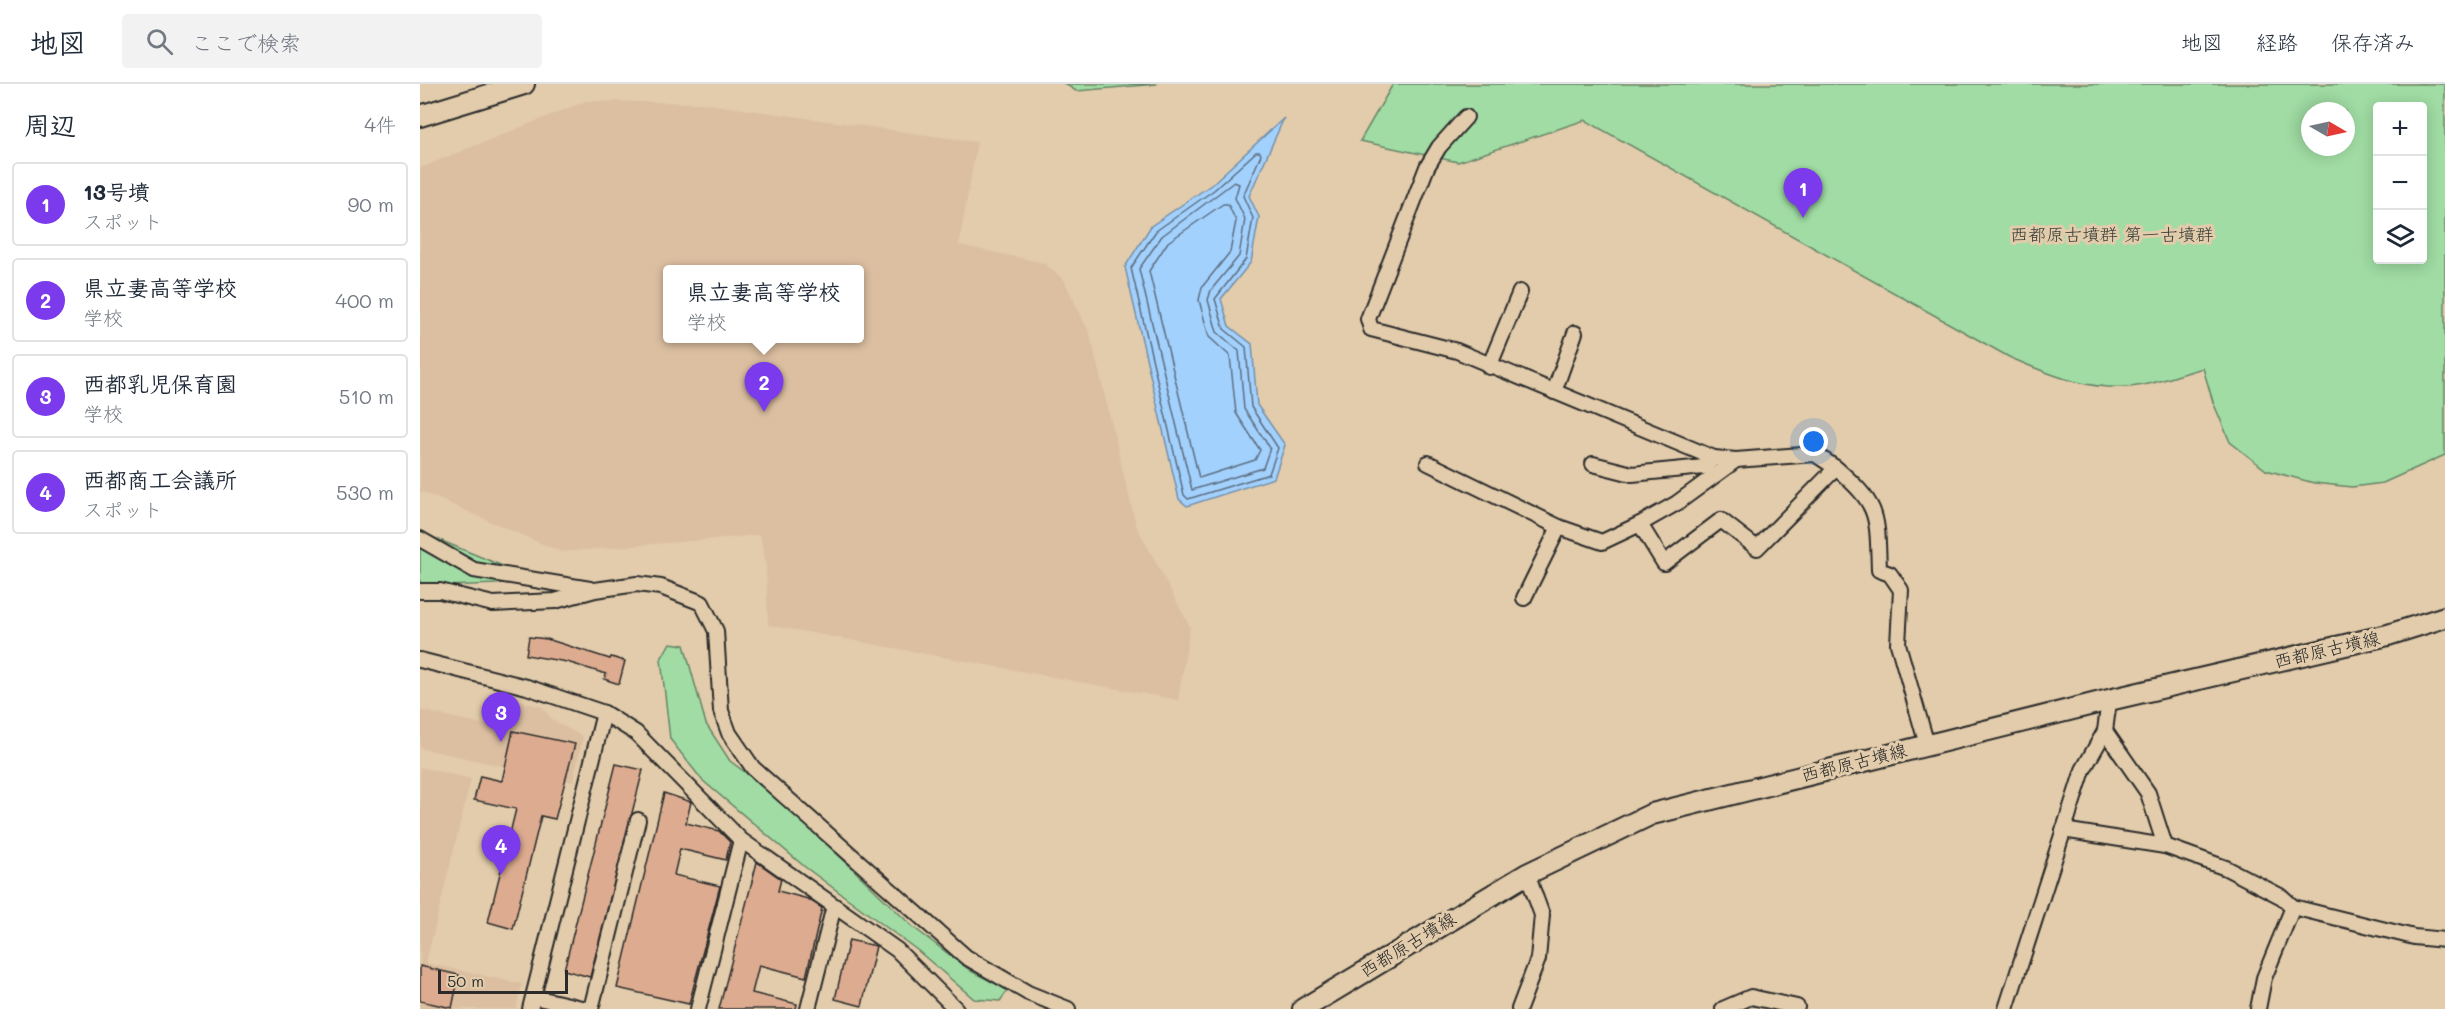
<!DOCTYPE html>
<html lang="ja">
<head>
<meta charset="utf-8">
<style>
	body { margin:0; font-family:Mali,"Klee One",sans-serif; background:#f2f2f3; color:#1f2937 }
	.controls { position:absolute; right:18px; top:18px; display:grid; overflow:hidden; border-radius:6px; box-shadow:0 3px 15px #0003 }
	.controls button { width:54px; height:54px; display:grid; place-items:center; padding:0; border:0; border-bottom:2px solid #e0e1e3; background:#fff; color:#1f2937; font:30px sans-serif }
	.compass { position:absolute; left:1881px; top:18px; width:54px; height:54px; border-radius:50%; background:#fff; box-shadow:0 3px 15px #0003; rotate:99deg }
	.scale { position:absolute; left:18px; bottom:15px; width:130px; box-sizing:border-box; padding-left:6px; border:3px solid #2b2b2b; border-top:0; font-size:16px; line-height:21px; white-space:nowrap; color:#2b2b2b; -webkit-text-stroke:4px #e2ccab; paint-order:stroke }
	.you { position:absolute; left:1394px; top:358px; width:21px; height:21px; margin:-15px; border:4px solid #fff; border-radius:50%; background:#1a73e8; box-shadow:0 0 0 9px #1a73e833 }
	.badge { display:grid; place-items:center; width:39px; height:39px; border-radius:50%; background:#7c3aed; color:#fff; font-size:20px; font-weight:700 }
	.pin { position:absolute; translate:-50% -50px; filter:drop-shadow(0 2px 3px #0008) }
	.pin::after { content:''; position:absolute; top:32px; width:21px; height:18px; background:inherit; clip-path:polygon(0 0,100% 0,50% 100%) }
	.popup { position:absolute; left:243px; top:181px; width:201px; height:78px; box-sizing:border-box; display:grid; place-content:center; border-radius:6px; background:#fff; filter:drop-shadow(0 2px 4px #0005); font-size:20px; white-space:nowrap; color:#747a83 }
	.popup b { font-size:22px; color:#1f2937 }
	.popup::after { content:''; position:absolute; left:50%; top:100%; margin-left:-12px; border:12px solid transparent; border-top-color:#fff }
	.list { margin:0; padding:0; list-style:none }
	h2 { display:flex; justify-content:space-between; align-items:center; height:78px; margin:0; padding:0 24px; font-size:26px }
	h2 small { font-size:20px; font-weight:400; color:#747a83 }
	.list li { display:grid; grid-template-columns:39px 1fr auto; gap:18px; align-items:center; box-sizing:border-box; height:84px; margin:0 12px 12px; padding:0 12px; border:2px solid #e0e1e3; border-radius:6px }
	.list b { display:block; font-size:22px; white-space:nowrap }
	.list p { margin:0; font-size:20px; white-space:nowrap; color:#747a83 }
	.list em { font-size:20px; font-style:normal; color:#747a83 }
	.icon { flex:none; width:33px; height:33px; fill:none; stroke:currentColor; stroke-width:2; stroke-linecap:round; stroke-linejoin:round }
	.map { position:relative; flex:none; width:2025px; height:925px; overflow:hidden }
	header { display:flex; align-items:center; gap:36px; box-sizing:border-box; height:84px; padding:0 30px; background:#fff; border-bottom:2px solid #e0e1e3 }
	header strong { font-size:28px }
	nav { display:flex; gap:33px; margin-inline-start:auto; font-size:21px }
	.search { width:420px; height:54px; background:#f2f2f3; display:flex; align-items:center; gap:15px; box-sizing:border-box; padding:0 21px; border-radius:6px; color:#747a83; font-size:22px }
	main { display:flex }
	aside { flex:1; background:#fff }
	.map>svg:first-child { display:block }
	.built { fill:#dcbfa1; fill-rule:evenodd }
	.green { fill:#a0dca3; stroke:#668467; stroke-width:1.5; fill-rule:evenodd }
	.water { fill:#a3d1fe; stroke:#738faa; stroke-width:1.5 }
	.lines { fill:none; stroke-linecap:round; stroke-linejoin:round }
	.shore { stroke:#5b6d7f; stroke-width:1.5 }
	.building { fill:#ddac90; stroke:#2b2b2b; stroke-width:1.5 }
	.street-casing { stroke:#2b2b2b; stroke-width:18 }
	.secondary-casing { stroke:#2b2b2b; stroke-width:24 }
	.street { stroke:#e2ccab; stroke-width:14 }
	.secondary { stroke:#e2ccab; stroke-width:20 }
	.labels { text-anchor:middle; stroke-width:6; stroke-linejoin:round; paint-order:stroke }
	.park-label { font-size:18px; fill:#373d37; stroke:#e2ccab }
	.street-label { font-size:18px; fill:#2b2b2b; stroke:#e2ccab }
</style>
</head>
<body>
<header>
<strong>地図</strong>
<div class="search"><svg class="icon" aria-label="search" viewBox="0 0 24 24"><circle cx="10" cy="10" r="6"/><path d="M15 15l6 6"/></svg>ここで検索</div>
<nav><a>地図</a><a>経路</a><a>保存済み</a></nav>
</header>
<main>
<aside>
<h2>周辺<small>4件</small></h2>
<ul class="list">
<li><span class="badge">1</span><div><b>13号墳</b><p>スポット</p></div><em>90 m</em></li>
<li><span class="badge">2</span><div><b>県立妻高等学校</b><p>学校</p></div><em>400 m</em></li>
<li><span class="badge">3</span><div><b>西都乳児保育園</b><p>学校</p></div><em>510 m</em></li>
<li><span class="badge">4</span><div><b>西都商工会議所</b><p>スポット</p></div><em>530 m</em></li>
</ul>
</aside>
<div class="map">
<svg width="2025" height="925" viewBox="0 0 2025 925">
	<rect width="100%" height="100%" fill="#e2ccab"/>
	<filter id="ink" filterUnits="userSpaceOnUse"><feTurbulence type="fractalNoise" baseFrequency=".0167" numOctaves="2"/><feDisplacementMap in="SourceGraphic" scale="12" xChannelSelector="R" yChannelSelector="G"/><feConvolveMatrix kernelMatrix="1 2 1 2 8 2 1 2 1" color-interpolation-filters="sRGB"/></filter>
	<g filter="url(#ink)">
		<g class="built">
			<path d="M166 17 281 19 557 58 539 161 624 179 644 196 670 250 716 441 770 543 758 616 348 541 346 480 340 451 141 468 0 407V84ZM248 186H440V254H248Z"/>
			<path d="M74 611 122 623 133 636 163 653 153 698 0 664V626L66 641Z"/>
			<path d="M0 683 51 695 6 879 102 900 96 925H0Z"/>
		</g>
		<g class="green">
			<path d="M645 0H737L656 7Z"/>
			<path d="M973 0H2025V371L1963 399 1932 403 1894 399 1846 386 1810 358 1793 318 1783 284C1764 289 1744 297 1724 301 1676 310 1632 292 1589 273L1165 36 1038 78 940 57ZM1958 22H2002V176H1958ZM1890 27H1926V63H1890Z"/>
			<path d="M0 448 112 494 77 500 0 503Z"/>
			<path d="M250 559 264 561 286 640 310 677 357 712 493 843 551 887 588 906 580 917 554 915 497 866 385 783 282 696 250 655 241 575Z"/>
		</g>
		<path class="water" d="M864 34 829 112 839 133 831 178 801 215 809 242 832 260 837 321 865 361 854 394 767 422 759 415 705 183 731 142 791 101Z"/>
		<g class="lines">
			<g class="shore">
				<path d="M836 68H840L841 71 823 112 833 134 826 175 795 215 804 245 826 263 831 323 858 364 849 390 768 415 764 411 711 184 736 147 794 106Z"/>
				<path d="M814 98 819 100 815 114 825 135 819 172 791 206 788 216 797 248 819 267 824 325 850 364 843 384 772 406 719 185 742 152Z"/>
				<path d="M803 120H808L816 137 810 168 782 203 779 216 789 253 810 272 816 329 840 366 835 376 779 394 729 187 748 158Z"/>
			</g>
		</g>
		<g class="building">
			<path d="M109 553 127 555 190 575 191 573 205 577 199 600 184 595 186 590 147 578 106 571Z"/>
			<path d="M93 647 155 660 135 735 121 732 93 845 68 838 96 725 54 716 60 692 82 697Z"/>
			<path d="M196 680 223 686 170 893 144 886Z"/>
			<path d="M244 709 271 718 266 739 299 747 310 758 306 776 260 765 254 791 300 802 269 920 197 904Z"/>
			<path d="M337 778 361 795 358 807 388 815 402 824 386 893 339 881 332 909 377 920 376 925H299Z"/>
			<path d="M429 856 456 862 442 922 415 915Z"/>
			<path d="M0 882 39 891 32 924 0 917Z"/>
		</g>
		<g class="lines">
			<g class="street-casing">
				<g id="street">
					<path d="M1046 33 1019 63 1007 83 948 235 951 245 1037 267 1294 374 1316 376 1395 370 1416 384"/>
					<path d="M1069 283 1100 208"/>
					<path d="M1134 308 1155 249"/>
					<path d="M1008 379 1139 443 1182 458 1220 440 1244 479 1301 436 1337 464 1416 384C1460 422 1457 430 1459 486L1470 490 1481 506 1478 560 1507 661"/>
					<path d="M1173 380 1212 390 1284 383 1294 374"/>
					<path d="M1220 440 1257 419 1316 376"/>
					<path d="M0 455 54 486 170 505"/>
					<path d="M0 507H20L73 520 135 517 175 506 217 500 241 503 282 519 296 547 301 627 309 649 333 684 546 873 608 909 648 925"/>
					<path d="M1104 514 1139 443"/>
					<path d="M0 576 107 603 184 629 216 649 321 756 477 866 536 925"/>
					<path d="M1685 647 1728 709 1745 762"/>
					<path d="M1643 746 1745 762 1806 784 1862 813 1873 823 1994 853 2025 856"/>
					<path d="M114 913 166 925"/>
					<path d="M110 925 184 629"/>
					<path d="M171 925 218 736"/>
					<path d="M278 925 321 756"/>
					<path d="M388 925 414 822"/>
					<path d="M1099 925 1118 875 1122 831 1107 790"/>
					<path d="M1303 925 1331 913 1377 923"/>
					<path d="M1586 925 1663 686 1685 647 1689 616"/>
					<path d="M1838 925 1844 894 1873 823"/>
				</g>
			</g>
			<g class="secondary-casing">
				<g id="secondary">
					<path d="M0 32 104 0"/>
					<path d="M883 925 1107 790 1232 730 1689 616 1968 551 2025 533"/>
				</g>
			</g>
			<use href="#street" class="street"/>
			<use href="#secondary" class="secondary"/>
		</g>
	</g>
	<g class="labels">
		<g class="park-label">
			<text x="1692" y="157">西都原古墳群 第一古墳群</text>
		</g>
		<g class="street-label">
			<text transform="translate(1907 566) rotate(-13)" y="6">西都原古墳線</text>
			<text transform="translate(1434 679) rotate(-14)" y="6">西都原古墳線</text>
			<text transform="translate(988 861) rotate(-31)" y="6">西都原古墳線</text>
		</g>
	</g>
</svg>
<div class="controls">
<button>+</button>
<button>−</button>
<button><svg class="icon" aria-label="layers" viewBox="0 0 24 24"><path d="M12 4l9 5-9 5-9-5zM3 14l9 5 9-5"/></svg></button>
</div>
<svg class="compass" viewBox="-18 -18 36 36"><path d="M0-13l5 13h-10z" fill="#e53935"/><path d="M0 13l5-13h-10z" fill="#747a83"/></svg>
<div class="scale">50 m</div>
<div class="you"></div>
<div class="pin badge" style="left:1383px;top:134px">1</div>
<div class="pin badge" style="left:344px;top:328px">2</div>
<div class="popup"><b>県立妻高等学校</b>学校</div>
<div class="pin badge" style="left:81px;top:658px">3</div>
<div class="pin badge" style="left:81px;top:791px">4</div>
</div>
</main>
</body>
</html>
